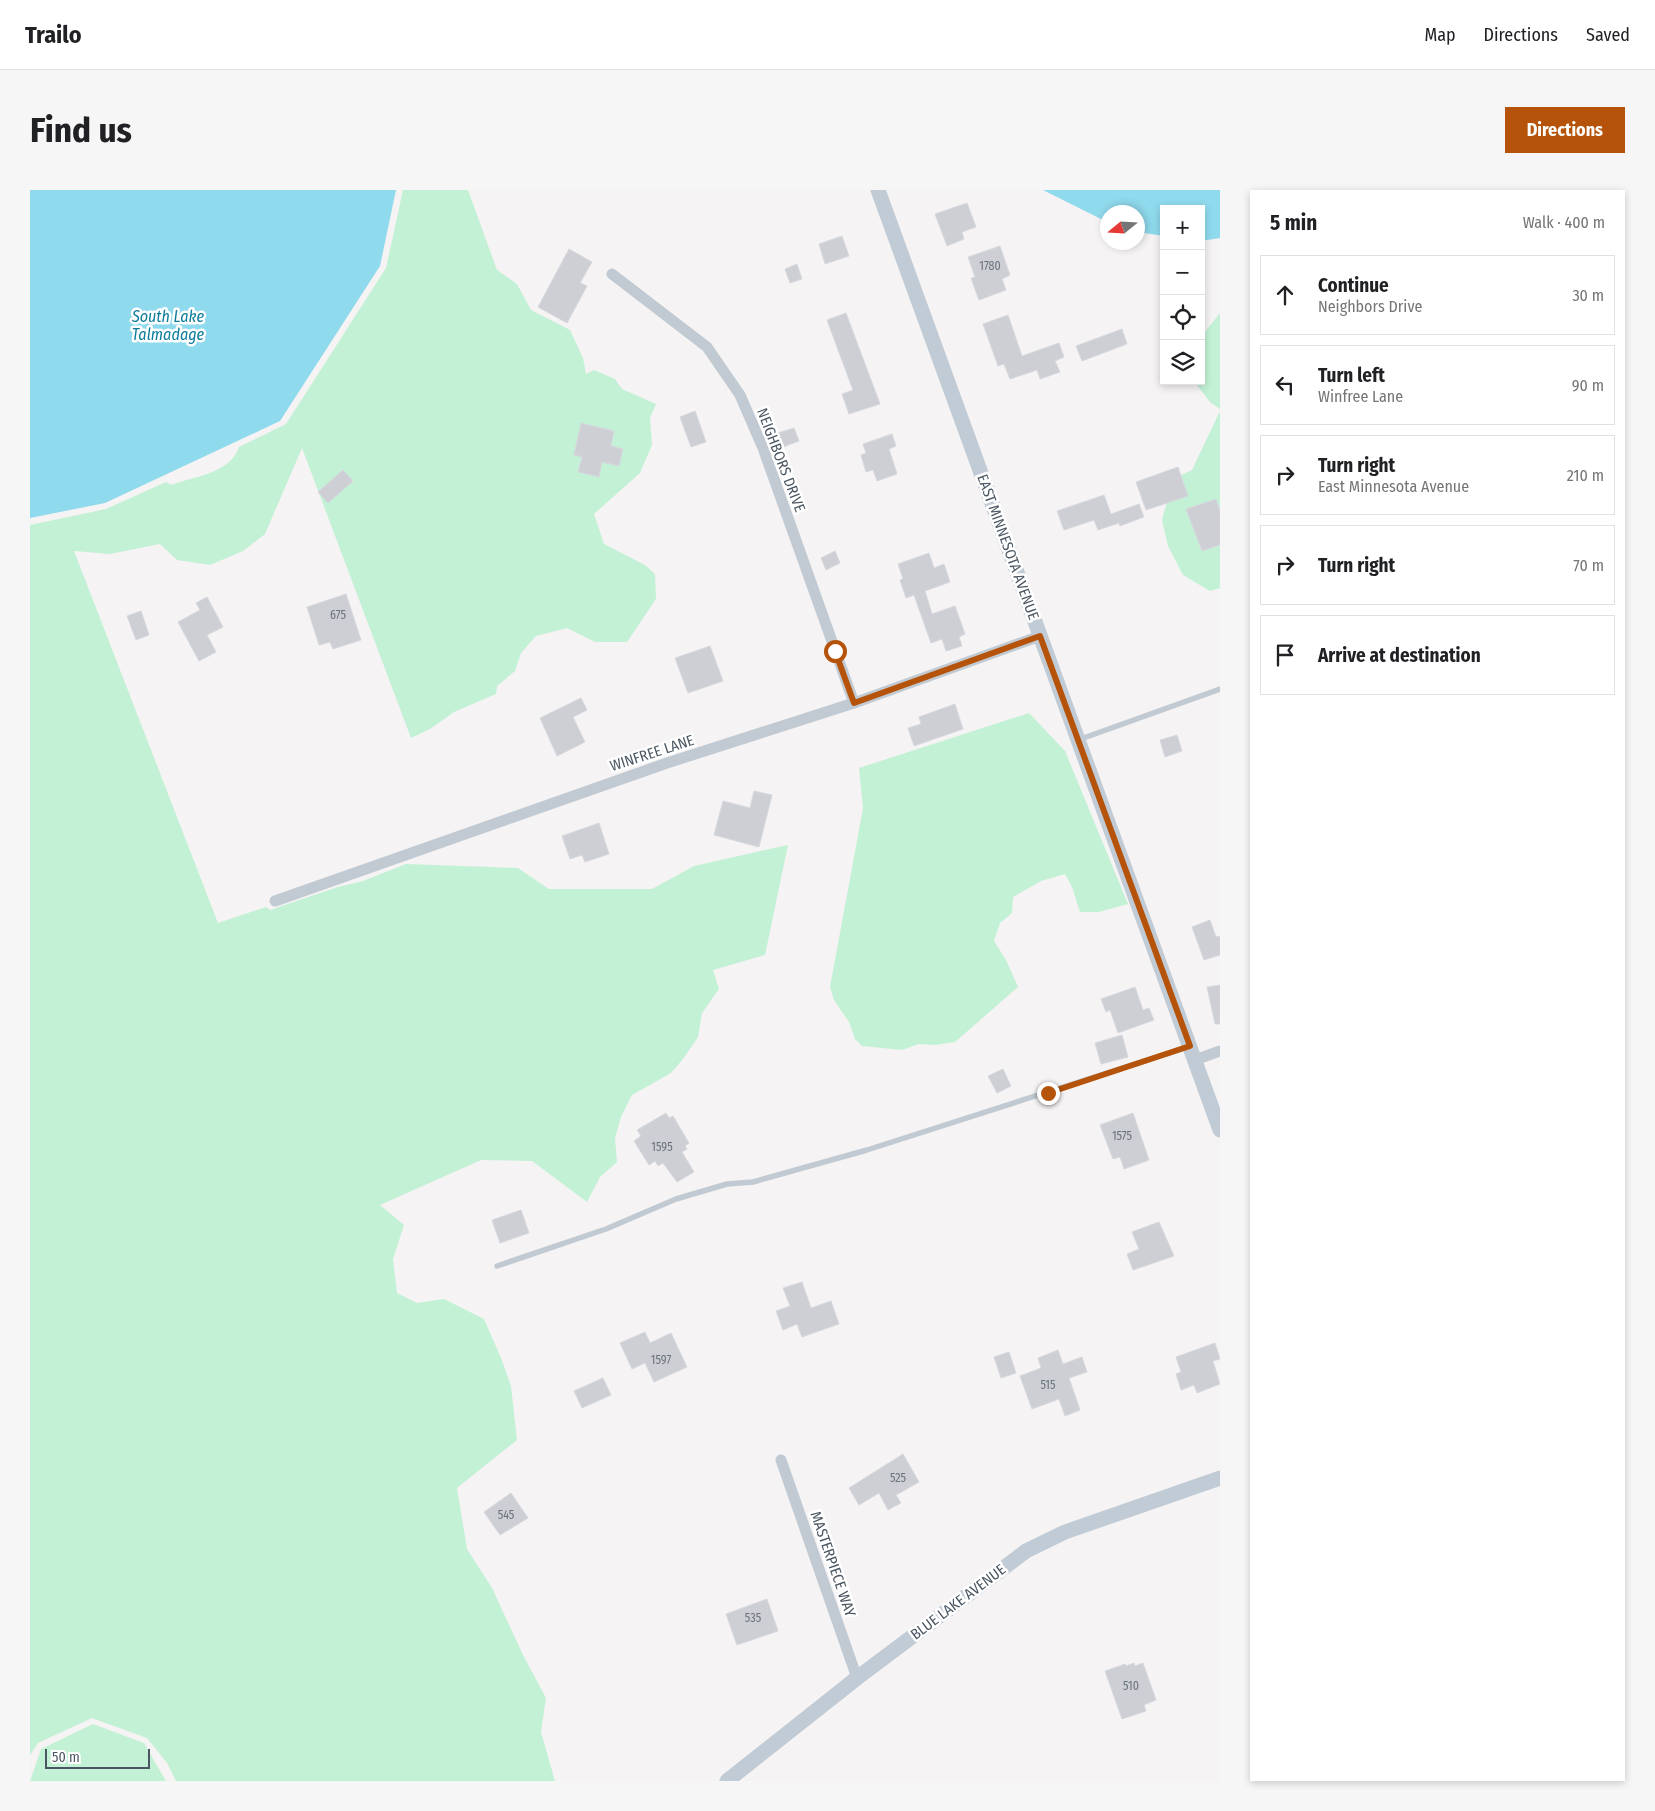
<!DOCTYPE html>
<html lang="en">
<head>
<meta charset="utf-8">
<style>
	body { margin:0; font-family:"Fira Sans Condensed",sans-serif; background:#f6f6f6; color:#202124 }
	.controls { position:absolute; right:15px; top:15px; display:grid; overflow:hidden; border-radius:0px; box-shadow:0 2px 8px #0003 }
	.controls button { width:45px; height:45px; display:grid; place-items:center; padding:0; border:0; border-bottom:1px solid #e0e0e0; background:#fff; color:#202124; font:25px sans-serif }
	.compass { position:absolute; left:1070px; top:15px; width:45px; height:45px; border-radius:50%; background:#fff; box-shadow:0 2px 8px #0003; rotate:252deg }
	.scale { position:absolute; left:15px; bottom:12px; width:105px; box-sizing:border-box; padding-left:5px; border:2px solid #4a5661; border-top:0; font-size:14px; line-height:18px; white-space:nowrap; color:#4a5661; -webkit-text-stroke:4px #fff; paint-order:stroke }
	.stop { position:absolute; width:15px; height:15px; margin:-11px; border:4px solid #b45309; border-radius:50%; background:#fff }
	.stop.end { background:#b45309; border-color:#fff; box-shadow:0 1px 5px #0008 }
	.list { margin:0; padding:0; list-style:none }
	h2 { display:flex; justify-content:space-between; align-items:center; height:65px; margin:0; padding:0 20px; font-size:21px }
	h2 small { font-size:16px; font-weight:400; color:#757577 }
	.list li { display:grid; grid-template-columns:32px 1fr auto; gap:15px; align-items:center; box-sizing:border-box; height:80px; margin:0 10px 10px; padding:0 10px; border:1px solid #e0e0e0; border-radius:0px }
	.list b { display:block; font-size:19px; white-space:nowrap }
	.list p { margin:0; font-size:16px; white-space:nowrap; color:#757577 }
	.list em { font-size:16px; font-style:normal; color:#757577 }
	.icon { flex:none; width:28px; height:28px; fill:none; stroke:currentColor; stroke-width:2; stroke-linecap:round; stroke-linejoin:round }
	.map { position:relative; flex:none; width:1190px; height:1591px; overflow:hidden; border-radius:0px }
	header { display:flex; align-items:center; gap:30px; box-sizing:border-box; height:70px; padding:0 25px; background:#fff; border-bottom:1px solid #e0e0e0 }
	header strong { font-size:24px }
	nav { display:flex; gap:28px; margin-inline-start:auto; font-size:18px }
	.intro { display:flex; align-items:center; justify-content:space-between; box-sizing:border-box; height:120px; padding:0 30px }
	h1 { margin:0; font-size:35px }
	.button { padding:12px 22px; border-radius:0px; background:#b45309; color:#fff; font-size:18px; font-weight:700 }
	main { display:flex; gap:30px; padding:0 30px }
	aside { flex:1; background:#fff; border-radius:0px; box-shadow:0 2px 8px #0003 }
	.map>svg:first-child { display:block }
	.green { fill:#c3f1d5 }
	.water { fill:#90daee }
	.building { fill:#cdcfd5; stroke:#d7d9de }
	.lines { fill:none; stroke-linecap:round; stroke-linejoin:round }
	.lane { stroke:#c1cad2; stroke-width:5.5 }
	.street { stroke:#c1cad2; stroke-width:11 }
	.secondary { stroke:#c1cbd6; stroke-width:15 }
	.route { stroke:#b45309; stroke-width:6 }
	.labels { text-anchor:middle; stroke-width:5; stroke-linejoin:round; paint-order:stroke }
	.number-label { font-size:12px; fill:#6b747e }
	.street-label { font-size:15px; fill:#4a5661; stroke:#fff }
	.water-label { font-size:16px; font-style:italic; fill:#0c7c9b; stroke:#fff }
</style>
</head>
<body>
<header>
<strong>Trailo</strong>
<nav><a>Map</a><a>Directions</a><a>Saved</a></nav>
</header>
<div class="intro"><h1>Find us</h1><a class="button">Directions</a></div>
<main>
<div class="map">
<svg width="1190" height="1591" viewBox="0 0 1190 1591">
	<rect width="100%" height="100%" fill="#f5f3f3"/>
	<g class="green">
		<path d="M373 0H438L467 80 487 94 501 120 540 140 553 168 556 184 564 180 585 189 592 199 626 214 620 228 622 255 610 283 564 324 574 354 615 375 625 384 626 409 597 452H565L537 438 506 446 491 463 485 481 467 496 466 504 424 522 400 539 381 548 272 258 235 344 213 361 180 375 147 370 130 354 80 364 44 361 188 733 236 717 240 720 308 697 333 691 376 674 488 678 519 699H622L664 676 758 655 735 765 683 780 689 799 672 823 668 847 653 869 641 883 602 905 591 927 585 948 587 972 570 987 557 1012 502 971 451 970 350 1015 374 1035 363 1069 367 1103 387 1113 414 1109 454 1129 471 1168 481 1196 487 1250 427 1298 437 1359 462 1398 493 1465 516 1508 511 1542 525 1591H146L137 1573 117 1548 62 1528 8 1553 0 1565V335L76 319 136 292 141 295C164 286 200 284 209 257L256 234 356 78Z"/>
		<path d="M1190 123V219L1180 212 1164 191H1171V147Z"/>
		<path d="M1190 221V398L1180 401 1153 385 1138 356 1132 330 1143 289 1162 280Z"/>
		<path d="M999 523 1035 561 1098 714 1069 722H1050L1042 697 1035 684 1011 691 983 707 982 723 970 733 964 751 976 770 988 797 925 852 905 855 889 854 872 860 832 856 825 849 819 832 804 810 800 797 833 618 829 578Z"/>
		<path d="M63 1534 114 1553 136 1591H0L11 1559Z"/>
	</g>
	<g class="water">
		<path d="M0 0H366L350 76 250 231 75 313 0 328Z"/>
		<path d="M1013 0H1190V48L1171 51V19H1134V46L1108 42V22H1078L1077 32Z"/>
	</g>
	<g class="building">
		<path d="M937 13 946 37 932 42 934 49 917 56 905 24Z"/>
		<path d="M812 46 819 66 795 74 789 54Z"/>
		<path d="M970 56 980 85 972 89 976 100 949 110 941 88 945 87 938 67Z"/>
		<path d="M539 59 562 72 550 93 557 96 537 133 508 117Z"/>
		<path d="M767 74 772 89 760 93 755 79Z"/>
		<path d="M816 123 850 214 819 224 812 204 823 200 797 130Z"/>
		<path d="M978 125 992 166 1029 153 1034 167 1025 171 1030 182 1010 189 1007 180 980 189 974 174 968 176 953 134Z"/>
		<path d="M1092 139 1097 154 1052 171 1046 156Z"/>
		<path d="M665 221 676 252 661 257 650 227Z"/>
		<path d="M551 233 584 241 581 256 593 259 589 276 572 272 569 287 548 282 552 267 544 265Z"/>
		<path d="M764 238 769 251 753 257 748 243Z"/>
		<path d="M862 244 866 256 859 259 867 284 847 291 843 280 836 282 831 265 836 263 833 254Z"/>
		<path d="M1148 277 1158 306 1116 320 1106 292Z"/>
		<path d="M313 280 323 291 298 313 288 302Z"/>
		<path d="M1074 305 1081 324 1109 314 1114 327 1090 336 1089 333 1068 340 1064 330 1034 340 1027 321Z"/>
		<path d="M1186 309 1190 320V355L1172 361 1156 319Z"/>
		<path d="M805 361 810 373 796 380 791 368Z"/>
		<path d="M899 363 904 378 914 374 920 392 895 401 902 424 925 416 935 444 929 447 932 456 916 461 912 449 901 453 884 405 876 408 870 390 873 389 868 374Z"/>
		<path d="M316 404 331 450 303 459 300 452 289 455 277 417Z"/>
		<path d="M177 407 193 437 177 445 186 462 169 471 148 432 170 420 166 413Z"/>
		<path d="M111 421 119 445 106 450 97 426Z"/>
		<path d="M680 456 693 491 658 503 645 468Z"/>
		<path d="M551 508 557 520 543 527 555 552 527 566 510 528Z"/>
		<path d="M925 514 933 539 884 556 878 538 891 534 889 527Z"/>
		<path d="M1147 545 1152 561 1135 567 1130 550Z"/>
		<path d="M724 601 742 605 729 657 684 645 693 611 720 618Z"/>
		<path d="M569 633 579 664 555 672 552 665 540 669 532 646Z"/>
		<path d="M1180 730 1186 747 1190 746V765L1174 770 1162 737Z"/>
		<path d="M1190 795V834H1185L1177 797Z"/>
		<path d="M1105 797 1113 820 1119 818 1124 830 1088 843 1080 820 1076 822 1071 809Z"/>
		<path d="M1092 845 1098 867 1071 874 1065 853Z"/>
		<path d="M973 879 981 896 967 903 958 886Z"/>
		<path d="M636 923 639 928 643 926 659 953 655 956 657 959 652 962 664 982 647 992 633 973 628 976 625 971 619 975 604 951 611 946 607 940Z"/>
		<path d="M1103 923 1119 970 1094 979 1090 967 1083 969 1070 935Z"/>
		<path d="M491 1020 499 1043 470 1053 462 1030Z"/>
		<path d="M1129 1032 1144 1066 1103 1080 1097 1064 1109 1059 1102 1042Z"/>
		<path d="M772 1092 781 1118 801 1111 809 1134 772 1147 767 1134 753 1140 746 1121 760 1116 753 1098Z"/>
		<path d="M615 1142 620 1153 641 1143 657 1177 624 1192 615 1173 602 1179 590 1153Z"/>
		<path d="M1185 1153 1190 1169 1183 1171 1190 1194 1167 1203 1164 1195 1151 1200 1146 1184 1151 1182 1146 1167Z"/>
		<path d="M1028 1160 1033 1174 1052 1167 1057 1182 1039 1188 1050 1220 1035 1226 1029 1209 1002 1219 990 1186 1011 1178 1008 1168Z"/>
		<path d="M979 1162 986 1183 971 1188 964 1167Z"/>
		<path d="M573 1188 581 1205 552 1218 544 1201Z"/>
		<path d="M873 1264 889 1292 866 1305 871 1313 858 1320 849 1303 829 1315 819 1298Z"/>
		<path d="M481 1303 498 1328 470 1345 454 1322Z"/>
		<path d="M737 1409 748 1441 707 1455 696 1424Z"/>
		<path d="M1104 1473 1105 1476 1113 1473 1126 1510 1114 1515 1116 1521 1092 1529 1075 1481 1095 1474 1096 1476Z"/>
	</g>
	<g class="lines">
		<g class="lane">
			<path d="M1048 550 1190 499"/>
			<path d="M467 1076 576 1039 646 1009 697 994 723 992 837 960 1158 857"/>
		</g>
		<g class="street">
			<path d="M582 84 677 157 710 205 733 258 824 513"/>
			<path d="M245 711 637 573 824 513 1010 446"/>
			<path d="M1165 870 1190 861"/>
			<path d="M751 1270 827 1488"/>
		</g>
		<g class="secondary">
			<path d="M848 0 1190 940"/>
			<path d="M697 1591 827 1488 996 1361 1035 1342 1190 1288"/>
		</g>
	</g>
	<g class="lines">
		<path class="route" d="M805 461 824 513 1010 446 1160 856 1018 903"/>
	</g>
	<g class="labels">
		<g class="number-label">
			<text x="960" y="80">1780</text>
			<text x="308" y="429">675</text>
			<text x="1092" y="950">1575</text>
			<text x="632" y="961">1595</text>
			<text x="631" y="1174">1597</text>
			<text x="1018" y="1199">515</text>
			<text x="868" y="1292">525</text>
			<text x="476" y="1329">545</text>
			<text x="723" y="1432">535</text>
			<text x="1101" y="1500">510</text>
		</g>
		<g class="street-label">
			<text transform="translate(751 270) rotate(69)" y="5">NEIGHBORS DRIVE</text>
			<text transform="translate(978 357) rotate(70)" y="5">EAST MINNESOTA AVENUE</text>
			<text transform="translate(622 563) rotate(-18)" y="5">WINFREE LANE</text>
			<text transform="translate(803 1374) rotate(71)" y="5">MASTERPIECE WAY</text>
			<text transform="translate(928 1412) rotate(-37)" y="5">BLUE LAKE AVENUE</text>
		</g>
		<g class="water-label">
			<text x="138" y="132">South Lake<tspan x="138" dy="18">Talmadage</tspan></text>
		</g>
	</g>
</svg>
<div class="controls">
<button>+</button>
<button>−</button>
<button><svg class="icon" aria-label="locate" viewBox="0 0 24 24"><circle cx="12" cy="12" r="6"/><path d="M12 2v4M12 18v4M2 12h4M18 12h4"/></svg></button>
<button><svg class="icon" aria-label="layers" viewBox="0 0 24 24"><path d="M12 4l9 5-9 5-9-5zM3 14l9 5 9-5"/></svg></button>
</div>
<svg class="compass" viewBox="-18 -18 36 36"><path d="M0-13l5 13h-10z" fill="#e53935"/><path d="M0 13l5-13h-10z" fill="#757577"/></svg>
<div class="scale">50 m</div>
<div class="stop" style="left:805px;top:461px"></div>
<div class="stop end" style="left:1018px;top:903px"></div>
</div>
<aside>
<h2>5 min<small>Walk · 400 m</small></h2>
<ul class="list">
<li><svg class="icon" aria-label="ahead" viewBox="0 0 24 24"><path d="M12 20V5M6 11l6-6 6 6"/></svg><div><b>Continue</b><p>Neighbors Drive</p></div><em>30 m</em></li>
<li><svg class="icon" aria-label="left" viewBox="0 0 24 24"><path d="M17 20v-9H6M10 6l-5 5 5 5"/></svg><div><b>Turn left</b><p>Winfree Lane</p></div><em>90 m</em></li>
<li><svg class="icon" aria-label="right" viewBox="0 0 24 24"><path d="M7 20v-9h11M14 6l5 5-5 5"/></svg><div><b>Turn right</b><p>East Minnesota Avenue</p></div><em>210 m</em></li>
<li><svg class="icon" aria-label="right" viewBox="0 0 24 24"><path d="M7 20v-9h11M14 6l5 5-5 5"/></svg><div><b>Turn right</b></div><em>70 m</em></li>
<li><svg class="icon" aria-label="arrive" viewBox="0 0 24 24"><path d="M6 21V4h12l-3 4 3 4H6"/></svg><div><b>Arrive at destination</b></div></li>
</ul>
</aside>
</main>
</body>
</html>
